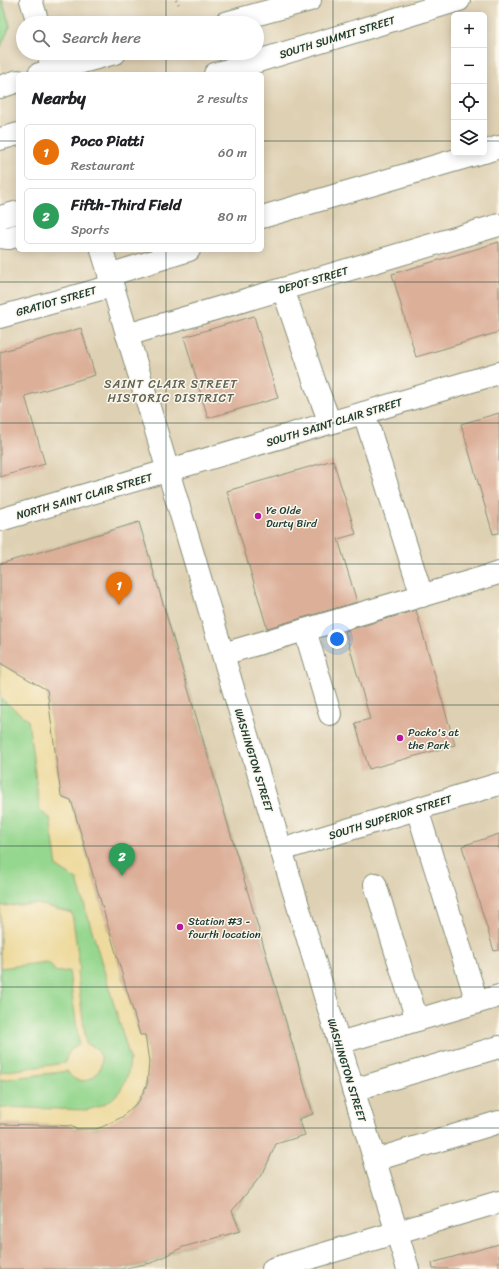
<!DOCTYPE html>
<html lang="en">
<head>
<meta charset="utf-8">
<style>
	body { margin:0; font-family:Sriracha,sans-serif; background:#f6f6f6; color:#202124 }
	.controls { position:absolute; right:12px; top:12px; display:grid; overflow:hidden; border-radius:6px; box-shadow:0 2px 10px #0003 }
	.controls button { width:36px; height:36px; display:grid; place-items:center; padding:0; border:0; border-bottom:1px solid #e0e0e0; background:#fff; color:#202124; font:20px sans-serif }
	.you { position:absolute; left:337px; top:639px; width:14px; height:14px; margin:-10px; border:3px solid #fff; border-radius:50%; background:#1a73e8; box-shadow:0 0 0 6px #1a73e833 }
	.badge { display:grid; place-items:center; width:26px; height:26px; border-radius:50%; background:#b45309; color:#fff; font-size:13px; font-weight:700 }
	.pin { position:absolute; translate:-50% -33px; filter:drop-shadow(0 1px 2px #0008) }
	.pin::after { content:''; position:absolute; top:21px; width:14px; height:12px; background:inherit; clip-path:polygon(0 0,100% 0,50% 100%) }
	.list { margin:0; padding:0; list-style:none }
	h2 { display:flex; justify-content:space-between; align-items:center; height:52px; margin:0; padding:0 16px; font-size:17px }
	h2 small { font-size:13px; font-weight:400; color:#757577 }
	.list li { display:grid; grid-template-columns:26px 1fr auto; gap:12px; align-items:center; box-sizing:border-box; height:56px; margin:0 8px 8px; padding:0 8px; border:1px solid #e0e0e0; border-radius:6px }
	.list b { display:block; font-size:15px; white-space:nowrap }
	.list p { margin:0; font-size:13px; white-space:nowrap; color:#757577 }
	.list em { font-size:13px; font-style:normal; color:#757577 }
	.icon { flex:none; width:22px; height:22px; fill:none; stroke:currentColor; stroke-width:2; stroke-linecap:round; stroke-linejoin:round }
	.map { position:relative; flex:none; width:499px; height:1269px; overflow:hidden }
	.search { position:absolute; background:#fff; box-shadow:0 2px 10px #0003; left:16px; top:16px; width:248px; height:44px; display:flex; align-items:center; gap:10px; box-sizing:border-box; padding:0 14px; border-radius:22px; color:#757577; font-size:15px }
	.panel { position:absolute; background:#fff; box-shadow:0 2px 10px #0003; left:16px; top:72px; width:248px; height:180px; border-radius:6px }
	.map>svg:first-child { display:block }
	.built { fill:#ded0b2; fill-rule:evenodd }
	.green { fill:#96d78f; stroke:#5a8a62 }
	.sand { fill:#eeda9e; stroke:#868c69 }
	.building { fill:#dcaf98 }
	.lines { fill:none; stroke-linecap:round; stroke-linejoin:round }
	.minor-casing { stroke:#868e78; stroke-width:24 }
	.major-casing { stroke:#868e78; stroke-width:24 }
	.path { stroke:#868e78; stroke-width:2.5; stroke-dasharray:1 3; stroke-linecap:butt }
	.minor { stroke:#fff; stroke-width:22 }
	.major { stroke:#fff; stroke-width:22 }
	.grid { fill:none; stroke:#1f3d34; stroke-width:1; stroke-opacity:0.55 }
	.poi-dot { fill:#b5179e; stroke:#fbf7ec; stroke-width:1.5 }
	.labels { text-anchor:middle; stroke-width:3; stroke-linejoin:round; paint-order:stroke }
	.street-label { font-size:11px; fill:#1f3d34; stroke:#fbf7ec }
	.poi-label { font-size:11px; fill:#1f3d34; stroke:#fbf7ec; text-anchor:start }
	.neighbourhood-label { font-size:12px; letter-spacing:1px; fill:#616557; stroke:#fbf7ec }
</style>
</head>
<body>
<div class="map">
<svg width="499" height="1269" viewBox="0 0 499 1269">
	<rect width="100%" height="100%" fill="#fbf7ec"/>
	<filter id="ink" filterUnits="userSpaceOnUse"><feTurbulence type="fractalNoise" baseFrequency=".025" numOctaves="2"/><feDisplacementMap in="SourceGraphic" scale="8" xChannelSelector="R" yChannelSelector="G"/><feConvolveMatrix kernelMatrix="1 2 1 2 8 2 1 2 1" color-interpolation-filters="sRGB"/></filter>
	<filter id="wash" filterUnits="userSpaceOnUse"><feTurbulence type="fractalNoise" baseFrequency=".012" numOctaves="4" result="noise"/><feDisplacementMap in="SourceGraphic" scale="16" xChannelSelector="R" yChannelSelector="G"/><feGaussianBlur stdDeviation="0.9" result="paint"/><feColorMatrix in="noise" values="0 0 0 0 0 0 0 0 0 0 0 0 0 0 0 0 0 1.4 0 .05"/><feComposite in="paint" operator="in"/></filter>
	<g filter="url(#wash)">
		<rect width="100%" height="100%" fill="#ecdebb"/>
		<path class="built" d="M0 0H499V1269H0ZM454 15H484V153H454ZM23 23H257V53H23ZM18 74H262V250H18Z"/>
		<g class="green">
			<path d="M0 0H2L10 26 0 48Z"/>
			<path d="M139 522 313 1114 300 1119 305 1135 287 1141 283 1127 265 1169 256 1182 233 1211 240 1231 183 1247 151 1263 120 1269H0V638L32 555Z"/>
		</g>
		<g class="sand">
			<path d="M0 663 47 690 61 796 71 800 140 1035H145C147 1051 152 1068 146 1084 139 1108 114 1128 88 1129 81 1129 77 1130 71 1126L0 1124V1107L87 1110C116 1103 128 1087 130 1058L77 880 57 867 50 818 40 811 28 720 0 698Z"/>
			<path d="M38 904 72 913 80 969 77 972 86 1044C89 1045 93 1046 95 1048 112 1061 92 1090 73 1078 71 1077 69 1073 67 1071L0 1080V1072L65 1063C67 1053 70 1049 79 1044L69 971 56 972 48 962 0 968V906Z"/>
		</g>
		<g id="blocks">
			<g class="building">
				<path d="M499 242V332L416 357 392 274Z"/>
				<path d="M254 316 278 398 208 418 184 337Z"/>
				<path d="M81 328 95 375 25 396 45 464 0 477V352Z"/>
				<path d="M499 413V533L493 534 461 424Z"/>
				<path d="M333 460 356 534 338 539 357 602 267 628 227 491Z"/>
				<path d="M139 522 313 1114 299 1119 305 1135 276 1144 265 1169 256 1182 232 1211 240 1231 183 1247 151 1263 120 1269H0V1124L71 1126 76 1129H96L102 1127 122 1117 139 1101 147 1084 149 1062 145 1035H140L71 800 61 796 47 690 0 663V564Z"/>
				<path d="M416 610 455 745 369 769 355 723 370 719 345 631Z"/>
				<path d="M499 834V950L494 951 462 846Z"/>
				<path d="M499 1244V1269H433L432 1263Z"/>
			</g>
		</g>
	</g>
	<g filter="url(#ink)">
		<use href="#blocks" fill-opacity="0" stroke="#868e78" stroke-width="1"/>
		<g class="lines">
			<g class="minor-casing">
				<g id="minor">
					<path d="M31 0 38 23"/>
					<path d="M48 53 54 74"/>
					<path d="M484 152 499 147"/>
					<path d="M0 217 18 212"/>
					<path d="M262 217 480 153"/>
					<path d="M0 237 9 238 18 235"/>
					<path d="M102 250 339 1043 408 1269"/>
					<path d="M109 275 189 250"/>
					<path d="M283 289 315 383 330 423"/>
					<path d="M0 317 112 286"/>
					<path d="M127 335 499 225"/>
					<path d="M364 413 422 596"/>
					<path d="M0 520 499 373"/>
					<path d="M305 630 330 714"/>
					<path d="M223 654 499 573"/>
					<path d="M417 809 477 1002"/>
					<path d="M281 850 499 784"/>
					<path d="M375 884 417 1020"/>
					<path d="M339 1043 499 996"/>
					<path d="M353 1090 499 1047"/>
					<path d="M375 1160 499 1122"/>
					<path d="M273 1269 499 1202"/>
				</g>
			</g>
			<g class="major-casing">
				<g id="major">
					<path d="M225 23 310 0"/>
					<path d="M39 74 115 53"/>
					<path d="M215 74 459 0"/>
					<path d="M0 87 18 81"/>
					<path d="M0 139 18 134"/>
				</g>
			</g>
			<path class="path" d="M176 0 180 6"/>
			<use href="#minor" class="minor"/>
			<use href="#major" class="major"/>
		</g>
	</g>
	<path class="grid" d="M166 0V23M333 0V1269M166 53V74M0 141H18M262 141H454M484 141H499M166 250V1269M0 282H499M0 423H499M0 564H499M0 705H499M0 846H499M0 987H499M0 1128H499"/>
	<g class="poi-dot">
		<circle cx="258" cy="516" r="4"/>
		<circle cx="400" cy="738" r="4"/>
		<circle cx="180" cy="927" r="4"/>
	</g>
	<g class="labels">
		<g class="street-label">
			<text transform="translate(337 37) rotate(-17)" y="4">SOUTH SUMMIT STREET</text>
			<text transform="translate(313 280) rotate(-16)" y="4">DEPOT STREET</text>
			<text transform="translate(56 301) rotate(-16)" y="4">GRATIOT STREET</text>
			<text transform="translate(334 422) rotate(-17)" y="4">SOUTH SAINT CLAIR STREET</text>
			<text transform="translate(84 496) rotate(-16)" y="4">NORTH SAINT CLAIR STREET</text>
			<text transform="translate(254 760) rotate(73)" y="4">WASHINGTON STREET</text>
			<text transform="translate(390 817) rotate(-17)" y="4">SOUTH SUPERIOR STREET</text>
			<text transform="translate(347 1070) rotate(73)" y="4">WASHINGTON STREET</text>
		</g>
		<g class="poi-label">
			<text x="266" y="514">Ye Olde<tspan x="266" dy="13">Durty Bird</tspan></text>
			<text x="408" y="736">Packo's at<tspan x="408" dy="13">the Park</tspan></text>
			<text x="188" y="925">Station #3 -<tspan x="188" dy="13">fourth location</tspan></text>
		</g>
		<g class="neighbourhood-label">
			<text x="171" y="388">SAINT CLAIR STREET<tspan x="171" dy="14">HISTORIC DISTRICT</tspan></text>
		</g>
	</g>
</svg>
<div class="controls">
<button>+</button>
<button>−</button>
<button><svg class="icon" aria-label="locate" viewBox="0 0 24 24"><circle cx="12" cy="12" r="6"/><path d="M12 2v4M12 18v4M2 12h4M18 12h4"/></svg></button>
<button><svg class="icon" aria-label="layers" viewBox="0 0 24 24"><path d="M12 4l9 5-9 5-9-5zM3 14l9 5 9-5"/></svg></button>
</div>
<div class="you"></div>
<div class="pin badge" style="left:119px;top:605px;background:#e8710a">1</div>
<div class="pin badge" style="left:122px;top:876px;background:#2e9e5b">2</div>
<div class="search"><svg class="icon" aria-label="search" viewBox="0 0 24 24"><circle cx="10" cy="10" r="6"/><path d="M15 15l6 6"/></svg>Search here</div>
<section class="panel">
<h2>Nearby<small>2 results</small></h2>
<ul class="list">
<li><span class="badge" style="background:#e8710a">1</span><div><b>Poco Piatti</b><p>Restaurant</p></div><em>60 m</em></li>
<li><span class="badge" style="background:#2e9e5b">2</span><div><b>Fifth-Third Field</b><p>Sports</p></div><em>80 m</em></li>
</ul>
</section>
</div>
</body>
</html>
